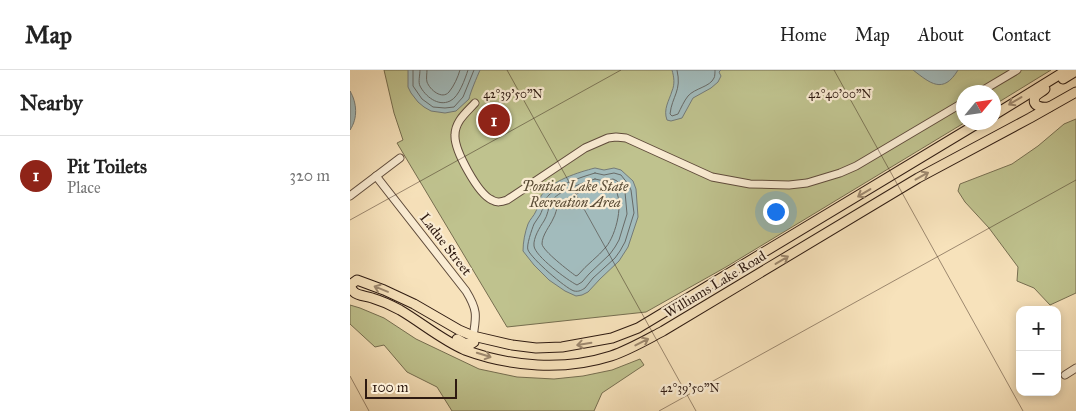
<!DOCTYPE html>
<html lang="en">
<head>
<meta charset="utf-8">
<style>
	body { margin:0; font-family:"IM FELL Great Primer",serif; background:#f2f2f2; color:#222 }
	.controls { position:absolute; right:15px; bottom:15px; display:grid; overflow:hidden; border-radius:10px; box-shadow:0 2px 8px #0003 }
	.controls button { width:45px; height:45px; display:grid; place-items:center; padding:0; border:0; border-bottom:1px solid #e0e0e0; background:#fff; color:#222; font:25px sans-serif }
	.compass { position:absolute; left:606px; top:15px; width:45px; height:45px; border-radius:50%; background:#fff; box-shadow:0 2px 8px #0003; rotate:61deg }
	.scale { position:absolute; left:15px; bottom:12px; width:92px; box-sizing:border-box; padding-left:5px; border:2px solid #2e1a11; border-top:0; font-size:14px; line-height:18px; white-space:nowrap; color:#2e1a11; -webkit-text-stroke:4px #faecd3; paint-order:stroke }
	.you { position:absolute; left:425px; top:141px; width:18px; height:18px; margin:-12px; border:4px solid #fff; border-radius:50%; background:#1a73e8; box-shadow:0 0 0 8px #1a73e833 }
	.badge { display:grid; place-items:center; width:32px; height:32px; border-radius:50%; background:#8f2418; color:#fff; font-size:16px; font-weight:700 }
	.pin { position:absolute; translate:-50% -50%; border:2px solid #fff; box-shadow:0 1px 5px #0006 }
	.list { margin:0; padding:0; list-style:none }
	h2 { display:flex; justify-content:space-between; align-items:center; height:65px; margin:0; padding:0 20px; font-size:21px }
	h2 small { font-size:16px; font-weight:400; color:#767676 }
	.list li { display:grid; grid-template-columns:32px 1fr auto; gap:15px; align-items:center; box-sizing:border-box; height:80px; padding:0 20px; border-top:1px solid #e0e0e0 }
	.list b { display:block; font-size:19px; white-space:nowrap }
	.list p { margin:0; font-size:16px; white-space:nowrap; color:#767676 }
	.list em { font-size:16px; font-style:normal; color:#767676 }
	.map { position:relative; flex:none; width:726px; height:341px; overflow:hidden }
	header { display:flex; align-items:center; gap:30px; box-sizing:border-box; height:70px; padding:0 25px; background:#fff; border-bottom:1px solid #e0e0e0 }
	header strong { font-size:24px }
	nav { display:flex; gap:28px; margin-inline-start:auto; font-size:18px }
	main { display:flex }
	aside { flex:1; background:#fff }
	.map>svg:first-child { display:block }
	.green { fill:#bfc28e; stroke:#766e50 }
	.water { fill:#a2bbbc; stroke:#747b78 }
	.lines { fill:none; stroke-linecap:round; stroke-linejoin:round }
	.shore { stroke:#686a66; stroke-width:1 }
	.minor-casing { stroke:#604c3c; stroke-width:9 }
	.major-casing { stroke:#2e1a11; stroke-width:11 }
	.minor { stroke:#faecd3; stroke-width:7 }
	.major { stroke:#f7e2bb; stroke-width:9 }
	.oneway { stroke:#9d886e }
	.ticks { fill:none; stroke:#2e1a11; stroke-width:1; stroke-opacity:0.45 }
	.labels { text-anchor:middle; stroke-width:4.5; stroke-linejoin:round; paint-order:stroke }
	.park-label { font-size:14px; font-style:italic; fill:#5a4c36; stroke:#faecd3 }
	.street-label { font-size:14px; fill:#2e1a11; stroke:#faecd3 }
	.ticks-label { font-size:12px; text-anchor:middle; fill:#2e1a11; stroke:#faecd3; stroke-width:4.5; stroke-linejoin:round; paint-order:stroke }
</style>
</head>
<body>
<header>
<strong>Map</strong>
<nav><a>Home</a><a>Map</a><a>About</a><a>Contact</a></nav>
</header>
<main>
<aside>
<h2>Nearby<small></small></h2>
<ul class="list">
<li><span class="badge">1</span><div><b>Pit Toilets</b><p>Place</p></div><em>320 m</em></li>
</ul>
</aside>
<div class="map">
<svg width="726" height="341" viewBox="0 0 726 341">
	<rect width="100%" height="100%" fill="#f7e2bb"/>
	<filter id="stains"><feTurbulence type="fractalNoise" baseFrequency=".004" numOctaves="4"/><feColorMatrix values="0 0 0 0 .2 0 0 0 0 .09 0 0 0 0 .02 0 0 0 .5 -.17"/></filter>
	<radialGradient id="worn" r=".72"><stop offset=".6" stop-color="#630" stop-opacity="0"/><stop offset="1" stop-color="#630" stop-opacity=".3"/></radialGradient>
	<g class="green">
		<path d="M34 0H701L644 35V22H614V53L376 197 296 242 157 257 47 73 53 70 44 43Z"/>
		<path d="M726 49V223L700 235 684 218 667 211 668 197 639 158 615 132 608 121 610 114 662 94 688 76 714 54Z"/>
		<path d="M0 235 10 238 34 248 66 269 129 299 167 307 204 309 233 306 262 300 290 289 294 295 252 323 244 341H102L87 317 57 302 34 275 25 277 0 254Z"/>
	</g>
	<g class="water">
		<path d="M58 0H130C127 7 120 23 119 29L106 41 95 43 81 41 74 37 68 32 61 23 58 17Z"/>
		<path d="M322 0H371L369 2 371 6 368 12 361 18 343 28 332 48 321 51 317 50C313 39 319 31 322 21 325 14 324 7 322 0Z"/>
		<path d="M563 0H608C593 25 580 13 563 0Z"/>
		<path d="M0 21C7 33 8 48 0 60Z"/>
		<path d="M245 98 254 100 264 98 271 100 283 111 286 119 288 147 278 177 269 191 250 209 238 222 232 225 226 226 215 221 199 210 184 195 173 181C173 172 175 162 178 154 180 149 184 146 186 141 189 136 189 131 191 126 200 111 229 102 245 98Z"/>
	</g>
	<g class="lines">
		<g class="shore">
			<path d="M63 0V16L72 29 83 37 95 38 104 37 113 27 124 0"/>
			<path d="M70 0C70 5 68 12 70 16 75 26 88 37 100 31 109 27 115 9 118 0"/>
			<path d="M77 0C77 3 76 9 77 12 80 20 92 30 99 22 104 16 108 7 110 0"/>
			<path d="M327 0C332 21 322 26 320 44L322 46 328 44C331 38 334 31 338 26 345 18 360 17 364 8 365 7 365 1 365 0"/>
			<path d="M245 103 254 105 264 103 271 105 278 114 281 120 284 143 275 172 270 181 265 188 243 208 235 218C232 220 229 222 224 221 215 218 182 189 178 180 176 176 182 159 184 154 186 151 188 148 190 145 194 138 193 130 200 124 212 113 229 108 245 103Z"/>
			<path d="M245 109 254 111 263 109 267 111 273 117 275 122 277 144 269 170 265 177 260 184 239 204 232 212 227 215C217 210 185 186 184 176 183 168 190 157 194 151 198 145 198 138 201 132 207 121 233 113 245 109Z"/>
			<path d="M245 117 264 118C275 131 266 165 256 177 248 187 237 194 228 205L226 206C219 201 193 181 192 174 192 165 200 156 203 149 206 144 206 139 209 134L232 121Z"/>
		</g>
		<g class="minor-casing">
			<g id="minor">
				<path d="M630 22 667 0"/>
				<path d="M125 33C117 42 105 51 105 65 104 80 128 124 142 130 147 133 151 132 157 130L235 78 258 68 266 67 276 68 362 107 400 114 439 115 457 113 490 103 506 96 614 32"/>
				<path d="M26 106 116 221C127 239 127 245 123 266"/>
				<path d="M0 126 50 88"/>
				<path d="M715 305 726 298"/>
			</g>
		</g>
		<g class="major-casing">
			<g id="major">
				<path d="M713 9 726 1"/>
				<path d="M695 19C692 22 687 24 685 27 681 37 693 38 699 37"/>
				<path d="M644 45 717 0"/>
				<path d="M0 215 7 210 34 220 64 234 109 260 123 266 162 275 186 278 212 277 262 268 288 258 630 52"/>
				<path d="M0 216C1 218 2 220 4 222 8 226 17 226 22 228 32 231 41 235 50 240 72 253 92 270 115 280 161 297 214 301 261 286 279 280 296 270 313 261L568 108 680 48 726 22"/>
				<path d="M107 269 114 273 121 274 124 272 123 266"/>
			</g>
		</g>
		<use href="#minor" class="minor"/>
		<use href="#major" class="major"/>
	</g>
	<defs><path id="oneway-shaft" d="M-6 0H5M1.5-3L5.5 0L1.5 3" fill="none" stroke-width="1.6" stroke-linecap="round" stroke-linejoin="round" transform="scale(1.25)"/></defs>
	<g class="oneway">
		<use href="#oneway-shaft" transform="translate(665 31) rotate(149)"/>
		<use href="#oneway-shaft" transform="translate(572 106) rotate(-29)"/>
		<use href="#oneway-shaft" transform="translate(514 123) rotate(149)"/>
		<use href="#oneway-shaft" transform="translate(432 190) rotate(-31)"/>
		<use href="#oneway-shaft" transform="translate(31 219) rotate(-158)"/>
		<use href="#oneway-shaft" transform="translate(292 272) rotate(-27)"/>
		<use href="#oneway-shaft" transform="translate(234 274) rotate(171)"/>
		<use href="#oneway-shaft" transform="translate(134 285) rotate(17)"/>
	</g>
	<path class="ticks" d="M157 0 346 341M484 0 673 341M0 150 271 0M0 306 19 341M309 341 726 110"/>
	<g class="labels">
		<g class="park-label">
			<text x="225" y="121">Pontiac Lake State<tspan x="225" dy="16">Recreation Area</tspan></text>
		</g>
		<g class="street-label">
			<text transform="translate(96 174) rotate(52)" y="5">Ladue Street</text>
			<text transform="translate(365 214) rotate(-31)" y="5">Williams Lake Road</text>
		</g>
	</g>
	<g class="ticks-label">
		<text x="163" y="28">42°39'50"N</text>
		<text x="490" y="28">42°40'00"N</text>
		<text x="340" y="322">42°39'50"N</text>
	</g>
	<rect width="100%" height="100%" filter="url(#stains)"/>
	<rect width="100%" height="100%" fill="url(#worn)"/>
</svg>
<div class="controls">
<button>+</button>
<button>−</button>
</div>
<svg class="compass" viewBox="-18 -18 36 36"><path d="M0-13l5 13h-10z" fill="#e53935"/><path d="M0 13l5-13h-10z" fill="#767676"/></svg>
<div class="scale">100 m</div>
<div class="you"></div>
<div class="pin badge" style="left:144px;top:50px">1</div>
</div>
</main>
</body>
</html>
